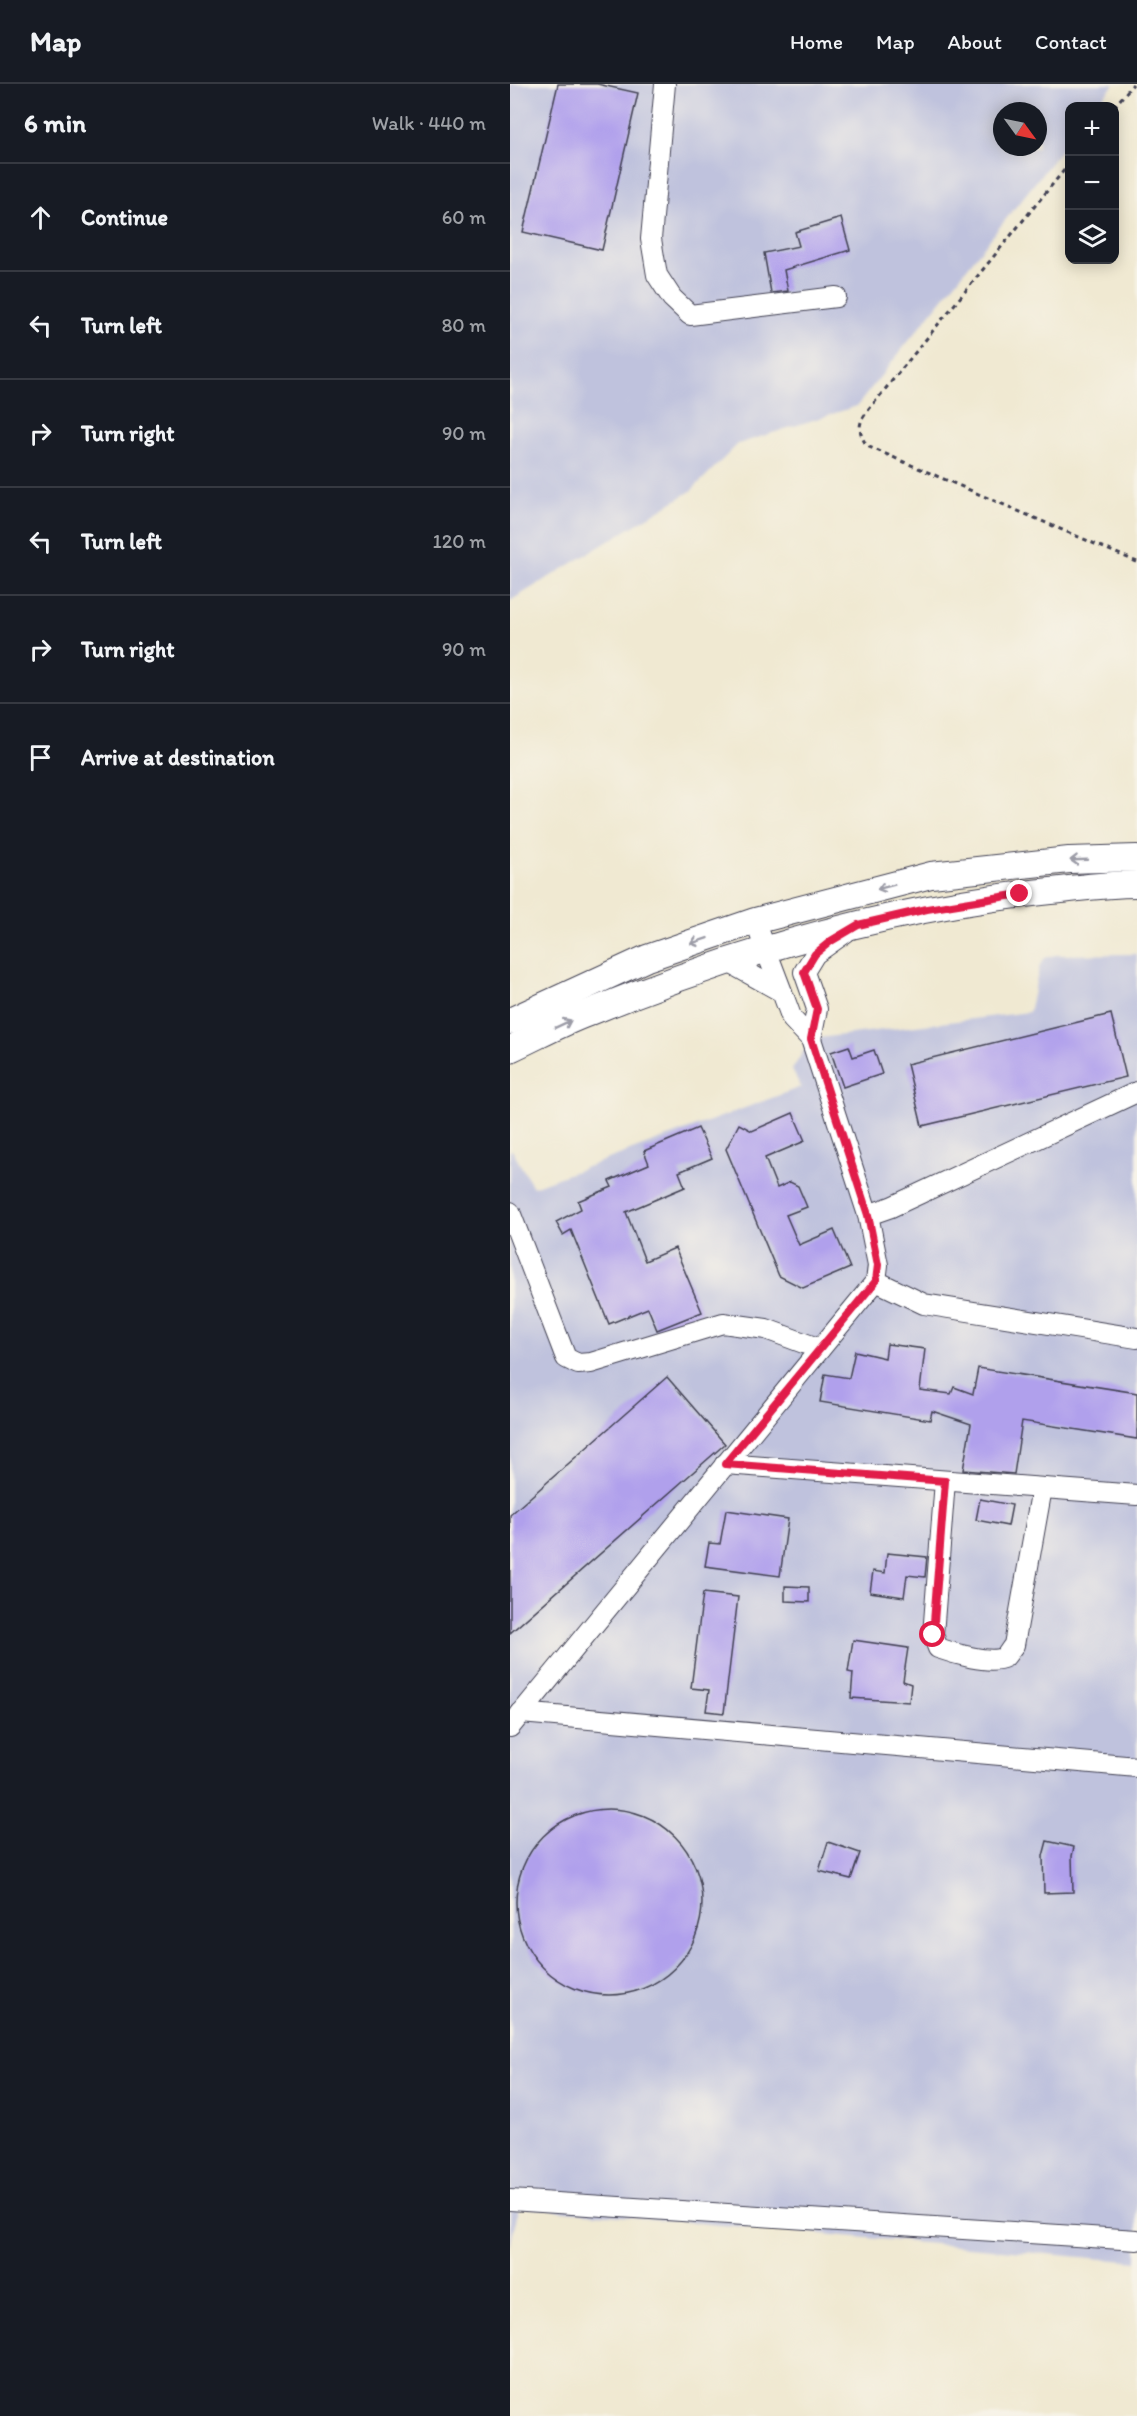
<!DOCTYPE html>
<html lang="en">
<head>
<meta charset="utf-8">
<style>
	body { margin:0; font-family:Itim,sans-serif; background:#242831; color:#f1f3f6 }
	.controls { position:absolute; right:18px; top:18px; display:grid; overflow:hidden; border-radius:12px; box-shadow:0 3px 15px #0003 }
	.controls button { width:54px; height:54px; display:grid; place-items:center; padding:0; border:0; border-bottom:2px solid #363941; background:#171b24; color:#f1f3f6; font:30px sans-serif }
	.compass { position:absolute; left:483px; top:18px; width:54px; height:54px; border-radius:50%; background:#171b24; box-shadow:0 3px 15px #0003; rotate:123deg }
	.stop { position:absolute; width:18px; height:18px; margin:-14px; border:4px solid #e11d48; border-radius:50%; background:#fff }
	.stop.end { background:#e11d48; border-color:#fff; box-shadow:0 2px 6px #0008 }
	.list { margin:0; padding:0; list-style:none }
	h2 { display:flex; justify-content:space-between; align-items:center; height:78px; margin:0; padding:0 24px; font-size:26px }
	h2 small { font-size:20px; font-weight:400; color:#9ea1a6 }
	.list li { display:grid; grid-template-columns:39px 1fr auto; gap:18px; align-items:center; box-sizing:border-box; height:108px; padding:0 24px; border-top:2px solid #363941 }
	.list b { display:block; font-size:22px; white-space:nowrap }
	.list em { font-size:20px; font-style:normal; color:#9ea1a6 }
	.icon { flex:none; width:33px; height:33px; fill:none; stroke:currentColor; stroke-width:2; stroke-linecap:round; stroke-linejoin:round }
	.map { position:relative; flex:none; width:627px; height:2332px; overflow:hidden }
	header { display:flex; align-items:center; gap:36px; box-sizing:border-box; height:84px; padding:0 30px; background:#171b24; border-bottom:2px solid #363941 }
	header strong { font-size:28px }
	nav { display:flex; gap:33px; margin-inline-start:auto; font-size:21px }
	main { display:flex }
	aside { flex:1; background:#171b24 }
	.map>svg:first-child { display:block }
	.industrial { fill:#bfc2dd; fill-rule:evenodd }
	.building { fill:#b0a0ec }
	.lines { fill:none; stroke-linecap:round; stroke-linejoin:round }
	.minor-casing { stroke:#414052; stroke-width:22 }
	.major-casing { stroke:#414052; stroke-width:28 }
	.path { stroke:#414052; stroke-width:3; stroke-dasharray:4.5 4.5; stroke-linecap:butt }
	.minor { stroke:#fff; stroke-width:20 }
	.major { stroke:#fff; stroke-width:26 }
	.oneway { stroke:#9c9ca7 }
	.route { stroke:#e11d48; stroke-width:8 }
</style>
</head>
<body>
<header>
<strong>Map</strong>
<nav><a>Home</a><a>Map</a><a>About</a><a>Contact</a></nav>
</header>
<main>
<aside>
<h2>6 min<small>Walk · 440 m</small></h2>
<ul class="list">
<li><svg class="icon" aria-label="ahead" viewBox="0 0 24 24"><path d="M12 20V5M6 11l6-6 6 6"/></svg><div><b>Continue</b></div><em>60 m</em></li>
<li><svg class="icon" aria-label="left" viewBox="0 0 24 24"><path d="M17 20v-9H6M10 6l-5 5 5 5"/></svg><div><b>Turn left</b></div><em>80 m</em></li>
<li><svg class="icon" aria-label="right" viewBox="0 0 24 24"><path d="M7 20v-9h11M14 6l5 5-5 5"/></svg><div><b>Turn right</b></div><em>90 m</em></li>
<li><svg class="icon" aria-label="left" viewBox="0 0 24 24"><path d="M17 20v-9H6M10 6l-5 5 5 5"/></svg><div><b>Turn left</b></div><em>120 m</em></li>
<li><svg class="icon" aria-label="right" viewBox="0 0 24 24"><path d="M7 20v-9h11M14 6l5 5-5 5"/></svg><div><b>Turn right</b></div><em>90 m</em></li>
<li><svg class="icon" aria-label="arrive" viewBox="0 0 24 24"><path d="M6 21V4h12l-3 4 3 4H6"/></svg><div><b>Arrive at destination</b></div></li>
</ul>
</aside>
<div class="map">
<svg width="627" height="2332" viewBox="0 0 627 2332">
	<rect width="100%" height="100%" fill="#f7f3e8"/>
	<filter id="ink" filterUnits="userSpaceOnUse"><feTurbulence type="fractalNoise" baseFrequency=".0167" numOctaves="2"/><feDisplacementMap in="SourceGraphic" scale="12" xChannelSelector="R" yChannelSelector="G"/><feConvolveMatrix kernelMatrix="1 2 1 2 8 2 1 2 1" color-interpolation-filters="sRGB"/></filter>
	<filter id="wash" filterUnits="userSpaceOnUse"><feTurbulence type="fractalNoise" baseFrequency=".008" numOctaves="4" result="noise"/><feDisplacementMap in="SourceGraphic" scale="24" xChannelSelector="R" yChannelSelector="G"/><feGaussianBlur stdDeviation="1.35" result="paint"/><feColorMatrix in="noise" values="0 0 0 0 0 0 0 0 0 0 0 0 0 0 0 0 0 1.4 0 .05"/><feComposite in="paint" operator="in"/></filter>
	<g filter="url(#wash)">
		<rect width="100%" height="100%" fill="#f0e9d2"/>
		<g class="industrial">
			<path d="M0 0H604L586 22H560L559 56 347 322 228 360 181 407 0 517ZM492 27H528V63H492Z"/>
			<path d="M627 870V2178L9 2123 0 2162V1067L2 1066 23 1103 291 1003 282 986 301 955 519 928 530 881 535 874 545 871Z"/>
		</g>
		<g id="blocks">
			<g class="building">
				<path d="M48 0H87L128 9 92 166 13 148Z"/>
				<path d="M331 134 340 166 274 186 278 207 261 209 254 169 289 162 285 148Z"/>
				<path d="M601 930 616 993 412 1042 397 980Z"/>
				<path d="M339 962 343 973 364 966 372 990 333 1003 321 968Z"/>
				<path d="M283 1029 295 1057 255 1074 267 1104 280 1098 288 1102 297 1123 276 1131 289 1161 324 1146 340 1184 293 1204 269 1192 216 1065 229 1040 242 1047Z"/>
				<path d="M188 1044 202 1074 169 1088 175 1103 116 1128 135 1177 165 1164 192 1228 147 1246 138 1224 99 1240 61 1146 53 1151 46 1138 71 1125 68 1117 102 1103 99 1097 139 1080 134 1067Z"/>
				<path d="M377 1260 415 1265 410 1306 441 1310 444 1303 463 1310 468 1284 627 1309V1355L512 1337 504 1390 453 1386 461 1340 422 1327 420 1336 310 1318 315 1290 339 1294 345 1267 375 1274Z"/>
				<path d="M157 1293 215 1360 0 1549V1431Z"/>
				<path d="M470 1415 502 1421 498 1442 466 1436Z"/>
				<path d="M216 1426 278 1435 270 1492 195 1482 199 1459 210 1460Z"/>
				<path d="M377 1469 417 1473 415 1493 397 1491 394 1513 360 1508 363 1487 375 1489Z"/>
				<path d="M275 1502 299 1503V1518L275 1517Z"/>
				<path d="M193 1509 228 1513 214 1629 196 1627 199 1606 181 1604Z"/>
				<path d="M343 1556 398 1564 393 1597 401 1600 399 1618 341 1614 343 1589 338 1588Z"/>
				<circle cx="99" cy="1818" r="93"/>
				<path d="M537 1757 564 1763 562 1772 563 1808 534 1809 533 1772Z"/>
				<path d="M318 1758 350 1769 341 1795 309 1787Z"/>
			</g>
		</g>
	</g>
	<g filter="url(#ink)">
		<use href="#blocks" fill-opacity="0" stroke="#414052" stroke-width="1.5"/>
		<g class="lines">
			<g class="minor-casing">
				<g id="minor">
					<path d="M155 0 141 155 147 191 162 214 180 231 326 213"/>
					<path d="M245 837 272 908"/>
					<path d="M301 955 307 925 294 888 305 870 336 848"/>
					<path d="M0 1128 56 1274 68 1280 81 1279 213 1239 256 1245 310 1265"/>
					<path d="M358 1131 381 1123 627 1008"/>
					<path d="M366 1197 414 1220 627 1254"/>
					<path d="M215 1380 627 1411"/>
					<path d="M435 1397 423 1551 428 1564C442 1569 481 1581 495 1573 498 1570 501 1564 504 1561L532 1404"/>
					<path d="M11 1629 627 1683"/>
					<path d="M0 1643 366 1197 368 1181 358 1131 301 955 282 935 272 908 220 879"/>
					<path d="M0 2116 627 2156"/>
				</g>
			</g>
			<g class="major-casing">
				<g id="major">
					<path d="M0 937 137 874 245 837 421 791 559 776 627 774"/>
					<path d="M0 965C26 953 51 939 78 929 224 869 384 823 541 807 570 804 598 800 627 800"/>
				</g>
			</g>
			<g class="path">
				<path d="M604 23 623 0"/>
				<path d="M560 79 368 314C354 333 342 339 357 362L627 478"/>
			</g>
			<use href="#minor" class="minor"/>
			<use href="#major" class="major"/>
		</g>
		<defs><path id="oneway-shaft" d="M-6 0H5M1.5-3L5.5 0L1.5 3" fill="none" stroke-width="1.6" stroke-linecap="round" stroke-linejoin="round" transform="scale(1.5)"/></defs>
		<g class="oneway">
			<use href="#oneway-shaft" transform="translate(569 776) rotate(178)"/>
			<use href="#oneway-shaft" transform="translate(376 803) rotate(165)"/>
			<use href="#oneway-shaft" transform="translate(189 857) rotate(161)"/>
			<use href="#oneway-shaft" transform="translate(53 940) rotate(-25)"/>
		</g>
	</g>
	<g class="lines" filter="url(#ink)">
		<path class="route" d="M423 1551 435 1397 215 1380 366 1197 368 1181 358 1131 301 955 307 925 294 888 305 870 321 857 348 841 417 825 510 810"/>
	</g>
</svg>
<div class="controls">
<button>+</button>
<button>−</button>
<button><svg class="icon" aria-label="layers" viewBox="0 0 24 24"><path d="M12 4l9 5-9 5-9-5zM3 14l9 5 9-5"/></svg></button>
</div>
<svg class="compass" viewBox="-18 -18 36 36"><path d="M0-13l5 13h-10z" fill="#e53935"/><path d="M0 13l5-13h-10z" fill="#9ea1a6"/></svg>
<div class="stop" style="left:423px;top:1551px"></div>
<div class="stop end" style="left:510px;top:810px"></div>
</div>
</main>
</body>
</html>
